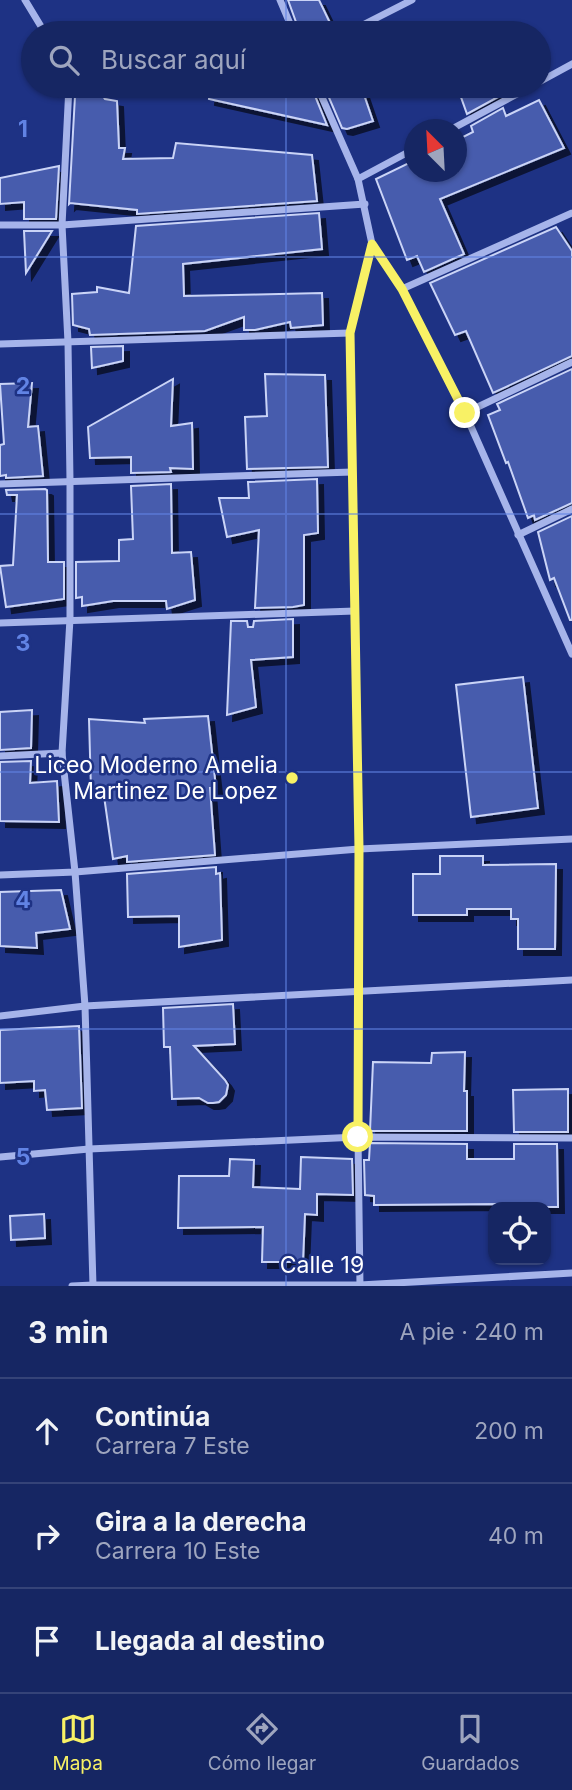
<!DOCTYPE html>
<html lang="es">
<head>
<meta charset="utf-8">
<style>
	body { margin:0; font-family:Inter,sans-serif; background:#23326c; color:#f1f3f6 }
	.controls { position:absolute; right:21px; bottom:21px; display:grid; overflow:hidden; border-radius:14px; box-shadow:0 2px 5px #0004 }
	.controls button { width:63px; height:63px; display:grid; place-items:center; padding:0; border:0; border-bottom:2px solid #354378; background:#162663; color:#f1f3f6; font:35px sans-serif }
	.compass { position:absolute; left:404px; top:119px; width:63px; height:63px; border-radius:50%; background:#162663; box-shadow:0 2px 5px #0004; rotate:336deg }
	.stop { position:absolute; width:21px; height:21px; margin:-16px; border:5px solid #f8f165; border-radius:50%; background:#fff }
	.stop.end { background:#f8f165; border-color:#fff; box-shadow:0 2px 7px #0008 }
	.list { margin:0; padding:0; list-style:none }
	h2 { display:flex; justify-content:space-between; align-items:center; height:91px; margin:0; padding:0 28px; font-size:30px }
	h2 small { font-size:23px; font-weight:400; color:#9ea5be }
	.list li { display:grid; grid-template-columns:46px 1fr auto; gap:21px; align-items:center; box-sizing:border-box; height:105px; padding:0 28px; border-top:2px solid #354378 }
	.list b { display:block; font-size:26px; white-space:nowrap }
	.list p { margin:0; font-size:23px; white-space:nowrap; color:#9ea5be }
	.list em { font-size:23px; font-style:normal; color:#9ea5be }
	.icon { flex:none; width:38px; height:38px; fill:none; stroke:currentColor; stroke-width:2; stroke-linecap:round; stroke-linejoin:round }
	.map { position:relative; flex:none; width:572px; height:1286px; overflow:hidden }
	.search { position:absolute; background:#162663; box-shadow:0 2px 5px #0004; left:21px; right:21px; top:21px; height:77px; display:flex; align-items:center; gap:18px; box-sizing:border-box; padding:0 24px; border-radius:38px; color:#9ea5be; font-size:26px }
	.sheet { height:406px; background:#162663 }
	nav { display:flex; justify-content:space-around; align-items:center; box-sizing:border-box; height:98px; border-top:2px solid #354378; background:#162663; font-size:19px; color:#9ea5be }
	nav a { display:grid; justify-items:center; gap:4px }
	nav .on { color:#f8f165 }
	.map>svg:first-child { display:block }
	.building { fill:#475bad; stroke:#cad4f7; stroke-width:2; filter:url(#shadow) }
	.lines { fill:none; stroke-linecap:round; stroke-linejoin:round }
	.minor { stroke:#a6b4ea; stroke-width:7 }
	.route { stroke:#f8f165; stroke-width:9 }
	.grid { fill:none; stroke:#6183e4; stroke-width:2; stroke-opacity:0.55 }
	.poi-dot { fill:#f8f165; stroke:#1e3284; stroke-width:2.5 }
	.labels { text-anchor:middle; stroke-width:5; stroke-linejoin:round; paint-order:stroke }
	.poi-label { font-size:23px; fill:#fff; stroke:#1e3284; text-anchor:end }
	.street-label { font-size:23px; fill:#fff; stroke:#1e3284 }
	.grid-label { font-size:23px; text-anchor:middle; font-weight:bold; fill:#6183e4; stroke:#1e3284; stroke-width:5; stroke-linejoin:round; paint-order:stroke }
</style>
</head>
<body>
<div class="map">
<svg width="572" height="1286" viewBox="0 0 572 1286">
	<defs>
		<filter id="shadow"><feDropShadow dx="6" dy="6" stdDeviation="0" flood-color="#0009"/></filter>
	</defs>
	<rect width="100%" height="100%" fill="#1e3284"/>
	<g class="building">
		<path d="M288 0H319L331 25 305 33H300Z"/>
		<path d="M255 86H311L327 125 209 99 210 89 256 88Z"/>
		<path d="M324 86H361L373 121 347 129 342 128Z"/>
		<path d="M457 86H493L498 97 467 114Z"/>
		<path d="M100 92 105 99 117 101 119 148H125L123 159 173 158 176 143 312 155 317 201 137 214V210L70 203 69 204 75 96Z"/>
		<path d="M539 100 564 148 440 199 464 254 424 272 417 256 407 260 376 179 415 160V172H457V140L473 132 471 126 503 108 506 116Z"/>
		<path d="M59 166 56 219H24V202L0 204V178Z"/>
		<path d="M319 213 322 249 183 264 184 296 322 293 323 325 291 328 290 322 255 330H244V317L205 331 90 335 89 329 73 325 72 294 97 292V287L129 293 136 226Z"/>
		<path d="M556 227 572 251V356L493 393 466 331 455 335 430 283Z"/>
		<path d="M24 231H52L26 273Z"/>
		<path d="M123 346V361L92 368 91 347Z"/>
		<path d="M572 369V503L535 520 534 515 528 518 508 462 506 463 488 415 500 410 497 404Z"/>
		<path d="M265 374 325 375 328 467 247 469 245 417 267 416Z"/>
		<path d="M173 379 171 426 192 423 193 469 170 468 171 472 131 473V457L90 458 88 427Z"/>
		<path d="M32 383 28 427 38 426 43 476 6 478V475L0 476V445L4 444 0 384Z"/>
		<path d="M317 479 318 533 304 535V605L293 607 255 608 259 530 227 537 219 498H249L248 482Z"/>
		<path d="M171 484 172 553 191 552 195 600 167 609 166 601H113L82 606V597L76 598V562L119 561V540L133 539 131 486Z"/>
		<path d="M45 489 47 490 48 562H64V599L6 607 0 566 13 565 17 495H7L6 490Z"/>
		<path d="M572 516V620H570L554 578 550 580 538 532Z"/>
		<path d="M293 619V657L251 660 256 707 227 715 231 621H247L248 627H253L254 621Z"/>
		<path d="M523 677 538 808 471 817 456 685Z"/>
		<path d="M32 710 31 748 0 750V712Z"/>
		<path d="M208 716 216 788H210L215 855 127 862V856L113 859 103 789 91 790 89 719 145 723 144 719Z"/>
		<path d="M31 761 30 783 57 781 59 822 0 821V762Z"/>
		<path d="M440 856H483V865L556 864 555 949H518V919H511V909H467V915H413V874H440Z"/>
		<path d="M216 867V874L220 873 222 940 179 947V916L128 917 127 874Z"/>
		<path d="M61 890 70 929 36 933 37 948 0 946V892Z"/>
		<path d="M233 1004 235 1044 194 1046 225 1080 228 1085 226 1095 219 1102 213 1103H208L199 1098 172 1099 170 1047H164L163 1008Z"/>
		<path d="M79 1026 82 1108 47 1110 45 1090 34 1091V1081L0 1083V1030Z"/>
		<path d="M465 1052 464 1091H467V1131H370L373 1062 431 1063 432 1053Z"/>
		<path d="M568 1089V1132H514L513 1090Z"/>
		<path d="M370 1143 467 1144V1159H514V1144H557L558 1207H501V1204L374 1205V1196L365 1195 364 1160H369Z"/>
		<path d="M301 1157 352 1159 353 1195 317 1194V1215L305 1214 303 1262H262L263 1227 178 1228 179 1176H229L230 1159 254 1160 253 1187 300 1189Z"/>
		<path d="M44 1214 45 1238 11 1240 10 1216Z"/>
	</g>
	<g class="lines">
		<g class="minor">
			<path d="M25 0 45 33"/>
			<path d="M280 0 294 33"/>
			<path d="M347 33 412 0"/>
			<path d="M539 82 572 64"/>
			<path d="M69 86 62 225 68 342 70 481V619L62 753 75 872 85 1006 93 1286"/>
			<path d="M317 86 358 179 372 244 402 289 465 413 572 654"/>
			<path d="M450 130 532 86"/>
			<path d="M358 179 414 149"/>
			<path d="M0 225H62L365 204"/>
			<path d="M402 289 572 213"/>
			<path d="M0 344 350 333"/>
			<path d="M465 413 572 362"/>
			<path d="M0 484 352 472"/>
			<path d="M518 535 572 509"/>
			<path d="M0 623 355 611"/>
			<path d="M0 756 62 753"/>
			<path d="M0 875 75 872 359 849 572 839"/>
			<path d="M0 1016 85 1006 572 980"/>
			<path d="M0 1157 89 1149 358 1137 572 1138"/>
			<path d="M72 1286 93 1285H360L572 1273"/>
			<path d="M360 1286 358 1137 359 849 350 333 372 244"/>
		</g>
	</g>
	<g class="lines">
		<path class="route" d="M358 1137 359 849 350 333 372 244 402 289 465 413"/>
	</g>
	<path class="grid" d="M286 0V33M286 86V1286M0 257H572M0 514H572M0 772H572M0 1029H572"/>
	<circle class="poi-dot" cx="292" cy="778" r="7"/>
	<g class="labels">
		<g class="poi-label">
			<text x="278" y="773">Liceo Moderno Amelia<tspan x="278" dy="26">Martinez De Lopez</tspan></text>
		</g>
		<g class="street-label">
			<text x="322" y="1273">Calle 19</text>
		</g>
	</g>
	<g class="grid-label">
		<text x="23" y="137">1</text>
		<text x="23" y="394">2</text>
		<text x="23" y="651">3</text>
		<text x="23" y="908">4</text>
		<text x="23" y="1165">5</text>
	</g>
</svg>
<div class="controls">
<button><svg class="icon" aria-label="locate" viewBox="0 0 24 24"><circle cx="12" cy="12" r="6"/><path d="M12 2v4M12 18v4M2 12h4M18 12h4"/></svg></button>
</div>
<svg class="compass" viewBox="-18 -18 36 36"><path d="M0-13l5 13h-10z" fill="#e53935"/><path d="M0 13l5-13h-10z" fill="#9ea5be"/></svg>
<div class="stop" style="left:358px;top:1137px"></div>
<div class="stop end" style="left:465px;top:413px"></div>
<div class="search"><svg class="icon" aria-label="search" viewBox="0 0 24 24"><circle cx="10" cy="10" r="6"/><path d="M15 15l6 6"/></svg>Buscar aquí</div>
</div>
<section class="sheet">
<h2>3 min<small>A pie · 240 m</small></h2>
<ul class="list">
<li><svg class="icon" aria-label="ahead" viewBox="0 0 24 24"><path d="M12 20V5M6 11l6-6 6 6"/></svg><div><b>Continúa</b><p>Carrera 7 Este</p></div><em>200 m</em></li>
<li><svg class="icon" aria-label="right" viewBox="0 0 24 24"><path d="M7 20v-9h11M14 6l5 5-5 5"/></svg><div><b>Gira a la derecha</b><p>Carrera 10 Este</p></div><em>40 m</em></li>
<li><svg class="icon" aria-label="arrive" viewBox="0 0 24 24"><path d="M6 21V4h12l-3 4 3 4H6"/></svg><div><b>Llegada al destino</b></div></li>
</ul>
</section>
<nav>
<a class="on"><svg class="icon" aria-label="map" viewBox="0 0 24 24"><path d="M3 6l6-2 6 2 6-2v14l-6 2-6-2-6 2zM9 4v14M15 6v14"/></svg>Mapa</a>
<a><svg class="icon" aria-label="directions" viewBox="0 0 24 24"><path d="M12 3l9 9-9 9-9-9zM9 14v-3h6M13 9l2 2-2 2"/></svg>Cómo llegar</a>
<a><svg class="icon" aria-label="saved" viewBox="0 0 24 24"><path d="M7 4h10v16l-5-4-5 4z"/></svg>Guardados</a>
</nav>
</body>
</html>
